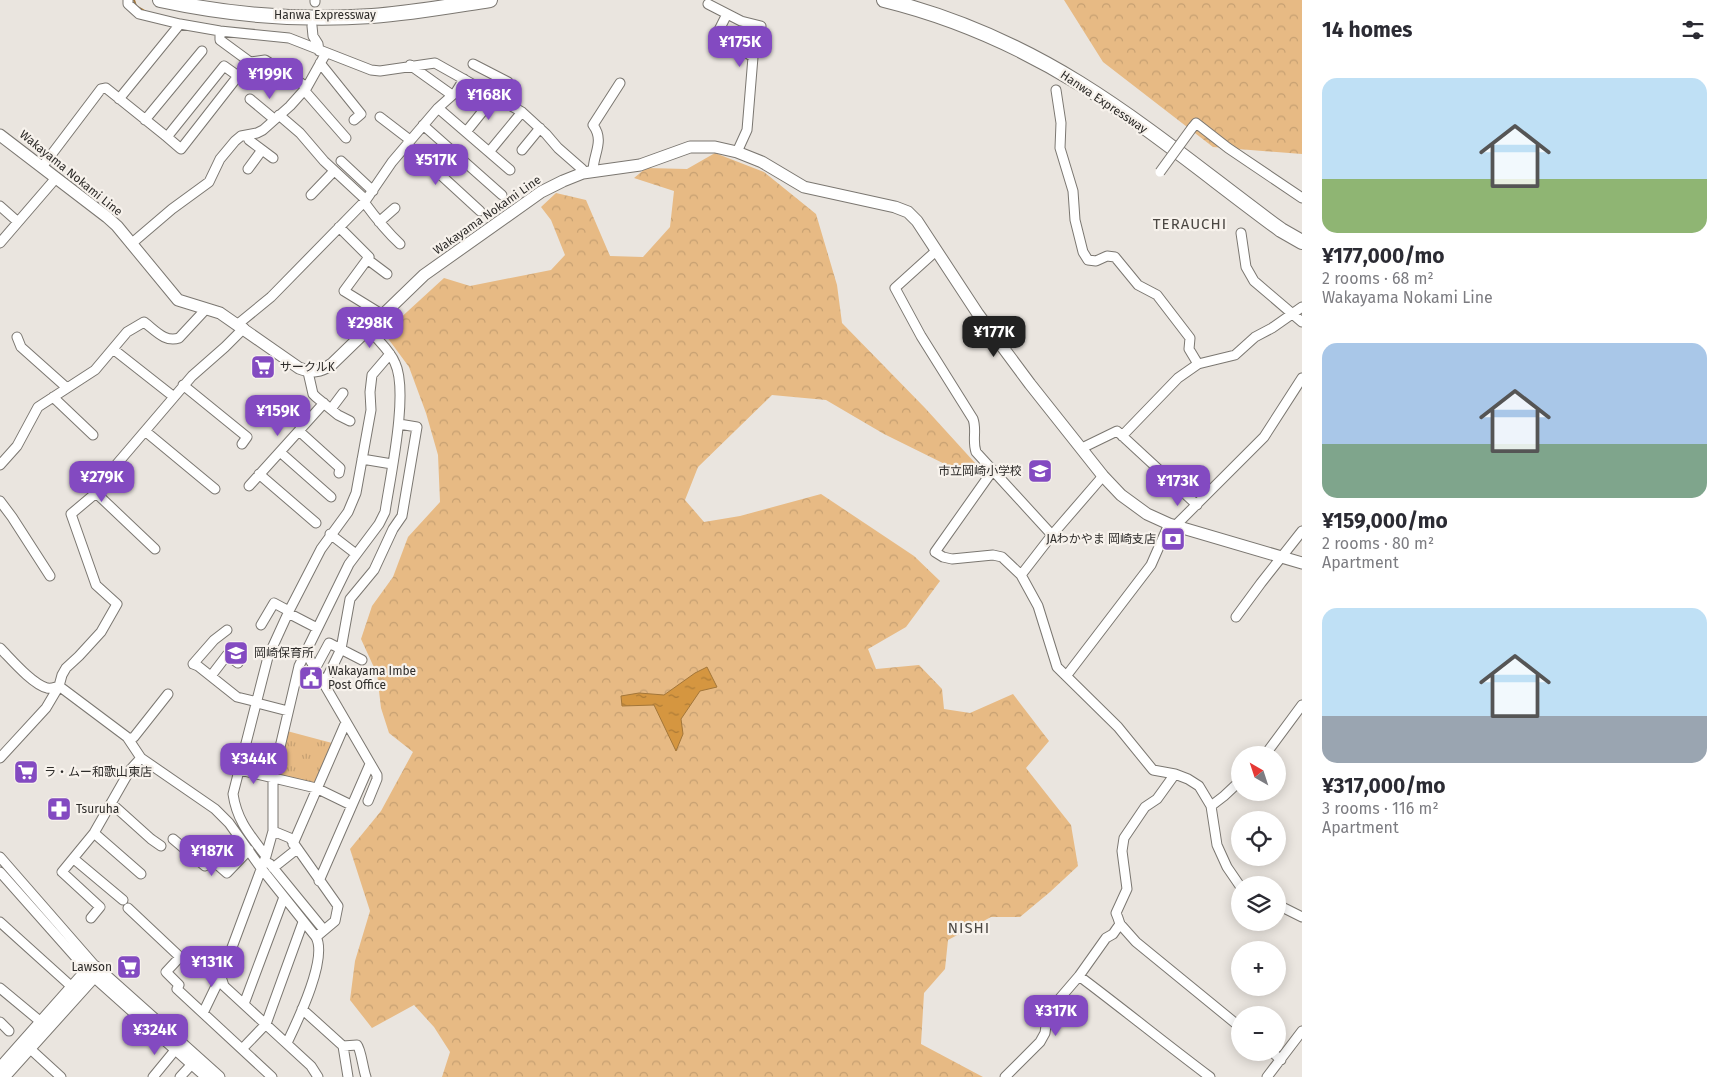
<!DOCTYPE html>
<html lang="en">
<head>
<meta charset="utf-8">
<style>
	:root { --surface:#fff; --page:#f7f7f7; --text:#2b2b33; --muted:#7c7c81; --accent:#834ac1 }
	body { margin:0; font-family:"Fira Sans","Noto Sans JP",sans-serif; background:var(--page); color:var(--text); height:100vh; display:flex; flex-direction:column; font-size:19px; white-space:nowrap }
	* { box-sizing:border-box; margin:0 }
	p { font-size:16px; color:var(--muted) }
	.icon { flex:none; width:28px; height:28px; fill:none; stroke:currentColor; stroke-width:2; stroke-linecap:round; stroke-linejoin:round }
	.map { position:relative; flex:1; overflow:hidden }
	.panel { display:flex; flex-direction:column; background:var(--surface); width:425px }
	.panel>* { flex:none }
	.needle { width:32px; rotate:321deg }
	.buttons { position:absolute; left:1231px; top:746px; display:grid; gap:10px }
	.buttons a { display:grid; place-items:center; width:55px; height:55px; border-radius:50%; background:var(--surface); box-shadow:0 2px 12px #0003; font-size:25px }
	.price { position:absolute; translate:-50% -42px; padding:0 11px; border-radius:10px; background:var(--accent); color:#fff; font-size:16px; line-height:32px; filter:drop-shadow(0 1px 2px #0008) }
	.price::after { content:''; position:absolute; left:50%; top:30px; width:15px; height:11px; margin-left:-8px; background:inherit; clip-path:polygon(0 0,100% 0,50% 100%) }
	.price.on { background:#222; color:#fff }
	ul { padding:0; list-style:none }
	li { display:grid; align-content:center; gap:10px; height:265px; padding:0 20px }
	li span { display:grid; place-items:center; height:155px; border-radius:15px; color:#555 }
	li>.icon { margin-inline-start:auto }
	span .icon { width:90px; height:90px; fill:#fffc; stroke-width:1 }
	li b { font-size:21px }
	h2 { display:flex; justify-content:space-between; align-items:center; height:60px; padding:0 20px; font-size:21px }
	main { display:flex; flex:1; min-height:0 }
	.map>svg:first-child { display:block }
</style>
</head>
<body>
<main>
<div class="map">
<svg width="1302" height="1077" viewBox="0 0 1302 1077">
	<defs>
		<pattern id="forest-crowns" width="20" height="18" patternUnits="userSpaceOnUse" patternTransform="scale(1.25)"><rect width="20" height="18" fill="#e7ba84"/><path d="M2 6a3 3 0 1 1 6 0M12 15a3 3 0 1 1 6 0" fill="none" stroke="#c6a072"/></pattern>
		<pattern id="park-tufts" width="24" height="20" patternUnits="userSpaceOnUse" patternTransform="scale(1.25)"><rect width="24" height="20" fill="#e7ba84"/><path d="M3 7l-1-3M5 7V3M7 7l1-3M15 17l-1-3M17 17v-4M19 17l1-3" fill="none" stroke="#c6a072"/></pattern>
		<pattern id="water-ripples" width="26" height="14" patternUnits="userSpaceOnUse" patternTransform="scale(1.25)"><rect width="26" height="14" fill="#d59640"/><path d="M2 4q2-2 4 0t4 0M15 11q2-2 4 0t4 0" fill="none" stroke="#ad7b36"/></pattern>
	</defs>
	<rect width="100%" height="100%" fill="#eae5df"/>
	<path fill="url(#forest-crowns)" d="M1064 0H1302V154L1213 147 1103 62Z
		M715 153 764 172 816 214 837 285 842 323 925 408 976 464 967 475 884 434 826 400 772 395 698 467 685 500 704 522 740 516 821 494 914 556 940 581 906 627 868 649 876 669 919 665 942 689 944 709 970 713 1013 694 1049 741 1026 768 1071 825 1078 866 1050 892 1020 917H991L948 940 945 969 924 993 921 1044 983 1077H442L450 1052 434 1027 414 1005 372 1028 350 1000 355 961 370 911 350 849 381 811 413 752 389 733 381 708 377 674 361 639 372 606 393 577 408 537 440 502 438 455 426 413 409 367 384 333 444 278 470 286 551 270 565 255 551 220 541 207 556 193 586 200 610 256 643 257 670 227 674 191 634 178 646 168 687 169Z"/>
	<path fill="url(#park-tufts)" d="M287 731 332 743 315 784 278 777Z"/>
	<path fill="url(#water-ripples)" stroke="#a37639" d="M707 667 717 687 700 691 681 719 683 734 676 751 654 705 622 706 621 696 639 693 664 695 695 673Z"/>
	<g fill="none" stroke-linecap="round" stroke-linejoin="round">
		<path stroke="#a37639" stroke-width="2" d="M134 0 136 6 145 11"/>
		<defs>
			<path id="minor" d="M128 0V4L139 14 180 24 220 31 289 38 371 70 380 71 435 63 522 112 546 134 558 148 582 169 583 173
				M315 2V0
				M708 4 741 21 761 26
				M727 14 717 34 753 57 747 130 737 152
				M312 26 313 36 318 44 319 51
				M220 31V40L250 62 265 60 307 87
				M320 63 361 114 354 120
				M473 64 508 82 499 98
				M410 65 452 95
				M304 90 346 138
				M1056 90 1061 123 1060 148 1073 191 1075 220 1083 252 1088 260 1096 261 1107 256 1115 257 1138 285 1157 295 1190 338 1189 349 1198 364
				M119 99 180 24
				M250 99 274 119
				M438 108 510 170
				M279 115 300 133 324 161 366 200
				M380 117 410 140
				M145 120 202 51
				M423 125 502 195
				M1192 128 1196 123 1228 148 1302 198
				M466 132 495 96
				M247 135 249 140 273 158
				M407 144 480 211
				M522 150 540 128
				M489 152 522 112
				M341 161 373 191
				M42 167 101 89 106 88 167 137 224 66 238 76 181 149 167 137
				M248 169 262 150
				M593 171C593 154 605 141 593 125L620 83
				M311 195 334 171
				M364 202C375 217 387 232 400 244
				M0 206 18 222
				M379 222 395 208
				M339 227 369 257 344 291 383 315
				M1241 233 1246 267 1254 281 1302 322
				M0 243 56 178
				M131 244 172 209 209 182 220 159 235 141 241 136 257 133 263 130 290 106 307 87 326 53
				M936 251 895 288 921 336 973 419C977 430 972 440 976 452L1052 535
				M367 259 387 274
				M238 324 271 297 366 200 392 162 438 108 456 92 464 79
				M17 337 21 347 67 388
				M113 349 174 397
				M308 372 313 394 316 397 338 415 350 421
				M183 385 247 437 242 444
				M53 397 93 435
				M331 409 343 393
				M145 431 215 489
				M299 431 340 468 339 473
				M1122 436 1178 378 1198 364 1235 355 1255 337 1272 328 1302 307
				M1082 448 1117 431 1197 505
				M280 452 331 497
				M362 459 392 464
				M0 465 17 446 38 407 95 370 127 332 144 322C155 330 165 343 179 338L206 309
				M993 470 935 552 943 557 952 559 993 555 1002 557 1021 575 1038 606 1057 667 1118 727 1153 770 1175 774 1188 779 1199 786 1211 806 1217 845 1227 867 1240 886
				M259 474 316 523
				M249 486 324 403
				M96 493 155 549
				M0 501 12 517 50 576
				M1175 526 1264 437 1302 378
				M330 534 356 554
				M1021 575 1052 535 1103 476
				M288 613 317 628
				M1236 617 1261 583 1302 531
				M261 625 274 603 289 611
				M227 630 214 640 193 664 198 666 237 697 257 702
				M0 648C11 659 32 684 47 688 52 689 55 687 59 686
				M306 653 377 775V779L368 801
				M315 669 329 643 362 660
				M1067 675 1151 565 1169 524
				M211 676 227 655 238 663
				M324 684 341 649 350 599 374 570 393 529 402 516 417 427 399 424
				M59 686 127 737 141 758 215 809 229 823 261 868 316 937C328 959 297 1022 287 1043
				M257 703 288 711
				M129 739 134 737 168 694
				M1265 755 1302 705
				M0 758 46 708 59 686 62 675 66 668 79 656 101 632 117 604 96 585 71 514 96 493 110 472 192 376 225 347 244 328
				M240 770 316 788 351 805
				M1175 774 1157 799 1145 807 1124 838 1122 851 1127 889 1116 913 1118 918 1120 924 1136 942 1240 1027
				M111 803 151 839 161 846
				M1211 806 1224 796 1240 781
				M273 831 290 838 338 906 335 921 316 937
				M94 833 141 874
				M173 839 205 866 211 859 227 873 249 850
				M293 844 346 722
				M266 856C250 835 237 821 233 794L268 657 289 611 321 549 348 512 356 493 371 410 370 392 372 375 390 354
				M0 857 96 967
				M74 859 123 900
				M264 861 270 864 324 930
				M273 868 297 849
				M0 872 87 970
				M319 881 370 764
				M1278 905 1302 917
				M128 908 180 957 166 972 179 985 177 989 272 1077
				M91 918 100 907 62 872 94 833 130 770 141 758
				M0 922 72 987
				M1079 976C1123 1009 1166 1044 1210 1077
				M0 988 41 1022
				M244 1004 284 897
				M302 1009 343 1046 357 1045C361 1049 363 1069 366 1077
				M203 1013 218 982 221 980
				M0 1022 9 1031
				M26 1045 61 1077
				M343 1046 348 1077
				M242 1049 266 1024 303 922
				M1272 1052 1281 1060
				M153 1077 176 1049
				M180 1077 192 1064
				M318 1077 311 1066 224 986 221 977 266 856 273 831V777L299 666 349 564 379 524 385 512C390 478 409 392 395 363 390 350 377 340 369 329
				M1005 1077 1040 1042 1045 1033 1047 1018 1055 1004 1079 976 1106 938 1113 934 1120 924
				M1267 1077 1302 1031"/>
			<path id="major" d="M0 135 107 217 117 226 178 300 220 313 299 368C312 373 320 372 332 364L424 275 541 192 563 181 583 173 640 165 690 147H715L737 152 762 162 804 187 895 207 908 212 917 221 978 314 1030 384 1103 476 1121 495 1147 514 1169 524 1302 563
				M96 967 219 1077
				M87 970 207 1077
				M0 1068 87 970 94 968
				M4 1077 94 977 95 971"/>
			<path id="highway" d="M160 0C229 15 301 21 372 16 412 13 451 6 490 0
				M884 0C953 17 1019 46 1079 83 1150 127 1214 181 1281 230L1302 242"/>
		</defs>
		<use href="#minor" stroke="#7b7771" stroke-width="11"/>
		<use href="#major" stroke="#7b7771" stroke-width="13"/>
		<use href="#highway" stroke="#7b7771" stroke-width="16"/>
		<use href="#minor" stroke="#fff" stroke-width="9"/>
		<use href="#major" stroke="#fff" stroke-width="11"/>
		<use href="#highway" stroke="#fff" stroke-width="14"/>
		<defs>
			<path id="minor-bridge" d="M1160 172 1192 128"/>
		</defs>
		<use href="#minor-bridge" stroke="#7b7771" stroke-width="11" stroke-linecap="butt"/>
		<use href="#minor-bridge" stroke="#fff" stroke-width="9"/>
	</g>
	<defs>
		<symbol id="supermarket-square" viewBox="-11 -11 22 22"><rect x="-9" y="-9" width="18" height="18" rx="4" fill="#834ac1" stroke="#f7f2ec"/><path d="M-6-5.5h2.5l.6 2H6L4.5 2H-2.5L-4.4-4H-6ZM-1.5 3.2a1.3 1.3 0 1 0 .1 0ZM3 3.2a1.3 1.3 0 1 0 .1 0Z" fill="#fff"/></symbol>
		<symbol id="school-square" viewBox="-11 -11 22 22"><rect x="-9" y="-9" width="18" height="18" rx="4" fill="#834ac1" stroke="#f7f2ec"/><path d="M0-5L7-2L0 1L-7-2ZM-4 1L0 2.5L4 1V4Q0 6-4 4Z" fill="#fff"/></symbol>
		<symbol id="bank-square" viewBox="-11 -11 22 22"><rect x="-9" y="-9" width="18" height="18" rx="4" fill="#834ac1" stroke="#f7f2ec"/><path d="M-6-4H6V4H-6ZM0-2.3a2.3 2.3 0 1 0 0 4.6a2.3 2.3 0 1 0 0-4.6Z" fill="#fff"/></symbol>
		<symbol id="civic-square" viewBox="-11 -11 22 22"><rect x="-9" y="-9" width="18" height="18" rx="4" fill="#834ac1" stroke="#f7f2ec"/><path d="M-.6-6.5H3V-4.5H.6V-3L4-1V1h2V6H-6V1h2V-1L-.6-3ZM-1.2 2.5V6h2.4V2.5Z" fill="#fff"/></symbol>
		<symbol id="pharmacy-square" viewBox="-11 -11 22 22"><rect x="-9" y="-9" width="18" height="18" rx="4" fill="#834ac1" stroke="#f7f2ec"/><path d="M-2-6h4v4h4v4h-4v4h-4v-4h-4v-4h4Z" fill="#fff"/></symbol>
	</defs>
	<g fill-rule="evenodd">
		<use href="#supermarket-square" x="249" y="353" width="28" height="28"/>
		<use href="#school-square" x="1026" y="457" width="28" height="28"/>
		<use href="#bank-square" x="1159" y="525" width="28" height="28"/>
		<use href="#school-square" x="222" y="639" width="28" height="28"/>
		<use href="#civic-square" x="297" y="664" width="28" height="28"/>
		<use href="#supermarket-square" x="12" y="758" width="28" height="28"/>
		<use href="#pharmacy-square" x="45" y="795" width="28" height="28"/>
		<use href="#supermarket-square" x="115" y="953" width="28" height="28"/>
	</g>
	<g text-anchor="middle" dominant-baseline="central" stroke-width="4.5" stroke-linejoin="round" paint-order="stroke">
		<g font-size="12" fill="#2d2b29" stroke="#f7f2ec">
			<text x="325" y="15">Hanwa Expressway</text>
			<text transform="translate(1104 102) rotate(34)">Hanwa Expressway</text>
			<text transform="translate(71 173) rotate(39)">Wakayama Nokami Line</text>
			<text transform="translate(487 215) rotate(-35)">Wakayama Nokami Line</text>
		</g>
		<g font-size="12" fill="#2d2b29" stroke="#f7f2ec" text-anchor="start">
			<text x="280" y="367">サークルK</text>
			<text x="1022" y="471" text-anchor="end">市立岡崎小学校</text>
			<text x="1156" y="539" text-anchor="end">JAわかやま 岡崎支店</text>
			<text x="254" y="653">岡崎保育所</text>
			<text x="328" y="671">Wakayama Imbe<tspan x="328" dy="14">Post Office</tspan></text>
			<text x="44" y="772">ラ・ムー和歌山東店</text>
			<text x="76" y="809">Tsuruha</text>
			<text x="112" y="967" text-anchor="end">Lawson</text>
		</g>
		<g font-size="15" letter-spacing="1" fill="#4b4742" stroke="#f7f2ec">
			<text x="1190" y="224">TERAUCHI</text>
			<text x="969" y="928">NISHI</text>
		</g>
	</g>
</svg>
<div class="buttons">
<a><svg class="needle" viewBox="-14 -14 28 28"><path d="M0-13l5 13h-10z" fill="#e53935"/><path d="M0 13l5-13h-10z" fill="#7c7c81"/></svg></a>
<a><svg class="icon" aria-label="locate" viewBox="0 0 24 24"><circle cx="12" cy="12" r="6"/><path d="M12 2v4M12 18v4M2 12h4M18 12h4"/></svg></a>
<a><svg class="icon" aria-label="layers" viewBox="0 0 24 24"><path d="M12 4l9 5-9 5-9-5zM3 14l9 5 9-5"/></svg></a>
<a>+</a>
<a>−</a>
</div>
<b class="price" style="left:740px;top:68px">¥175K</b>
<b class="price" style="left:270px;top:100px">¥199K</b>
<b class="price" style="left:489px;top:121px">¥168K</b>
<b class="price" style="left:436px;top:186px">¥517K</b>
<b class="price" style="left:370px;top:349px">¥298K</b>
<b class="price on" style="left:994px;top:358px">¥177K</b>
<b class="price" style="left:278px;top:437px">¥159K</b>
<b class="price" style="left:102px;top:503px">¥279K</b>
<b class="price" style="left:1178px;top:507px">¥173K</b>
<b class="price" style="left:254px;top:785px">¥344K</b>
<b class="price" style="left:212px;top:877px">¥187K</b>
<b class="price" style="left:212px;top:988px">¥131K</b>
<b class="price" style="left:1056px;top:1037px">¥317K</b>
<b class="price" style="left:155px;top:1056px">¥324K</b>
</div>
<section class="panel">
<h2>14 homes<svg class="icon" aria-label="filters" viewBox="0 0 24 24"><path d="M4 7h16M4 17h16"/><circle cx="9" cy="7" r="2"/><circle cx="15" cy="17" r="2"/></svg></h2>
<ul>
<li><span style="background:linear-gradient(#bfe0f5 65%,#8fb573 0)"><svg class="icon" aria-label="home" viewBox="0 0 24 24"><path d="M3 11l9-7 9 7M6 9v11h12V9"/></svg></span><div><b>¥177,000/mo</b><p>2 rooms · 68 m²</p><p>Wakayama Nokami Line</p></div></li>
<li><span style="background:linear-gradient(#a9c7e8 65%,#7fa58c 0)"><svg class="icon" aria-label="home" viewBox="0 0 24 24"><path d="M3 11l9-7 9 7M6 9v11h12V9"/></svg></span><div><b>¥159,000/mo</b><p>2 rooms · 80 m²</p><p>Apartment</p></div></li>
<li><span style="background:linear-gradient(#bfe0f5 70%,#9aa5b1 0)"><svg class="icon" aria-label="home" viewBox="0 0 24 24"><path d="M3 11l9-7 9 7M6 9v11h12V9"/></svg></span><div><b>¥317,000/mo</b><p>3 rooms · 116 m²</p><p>Apartment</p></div></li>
</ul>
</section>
</main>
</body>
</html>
